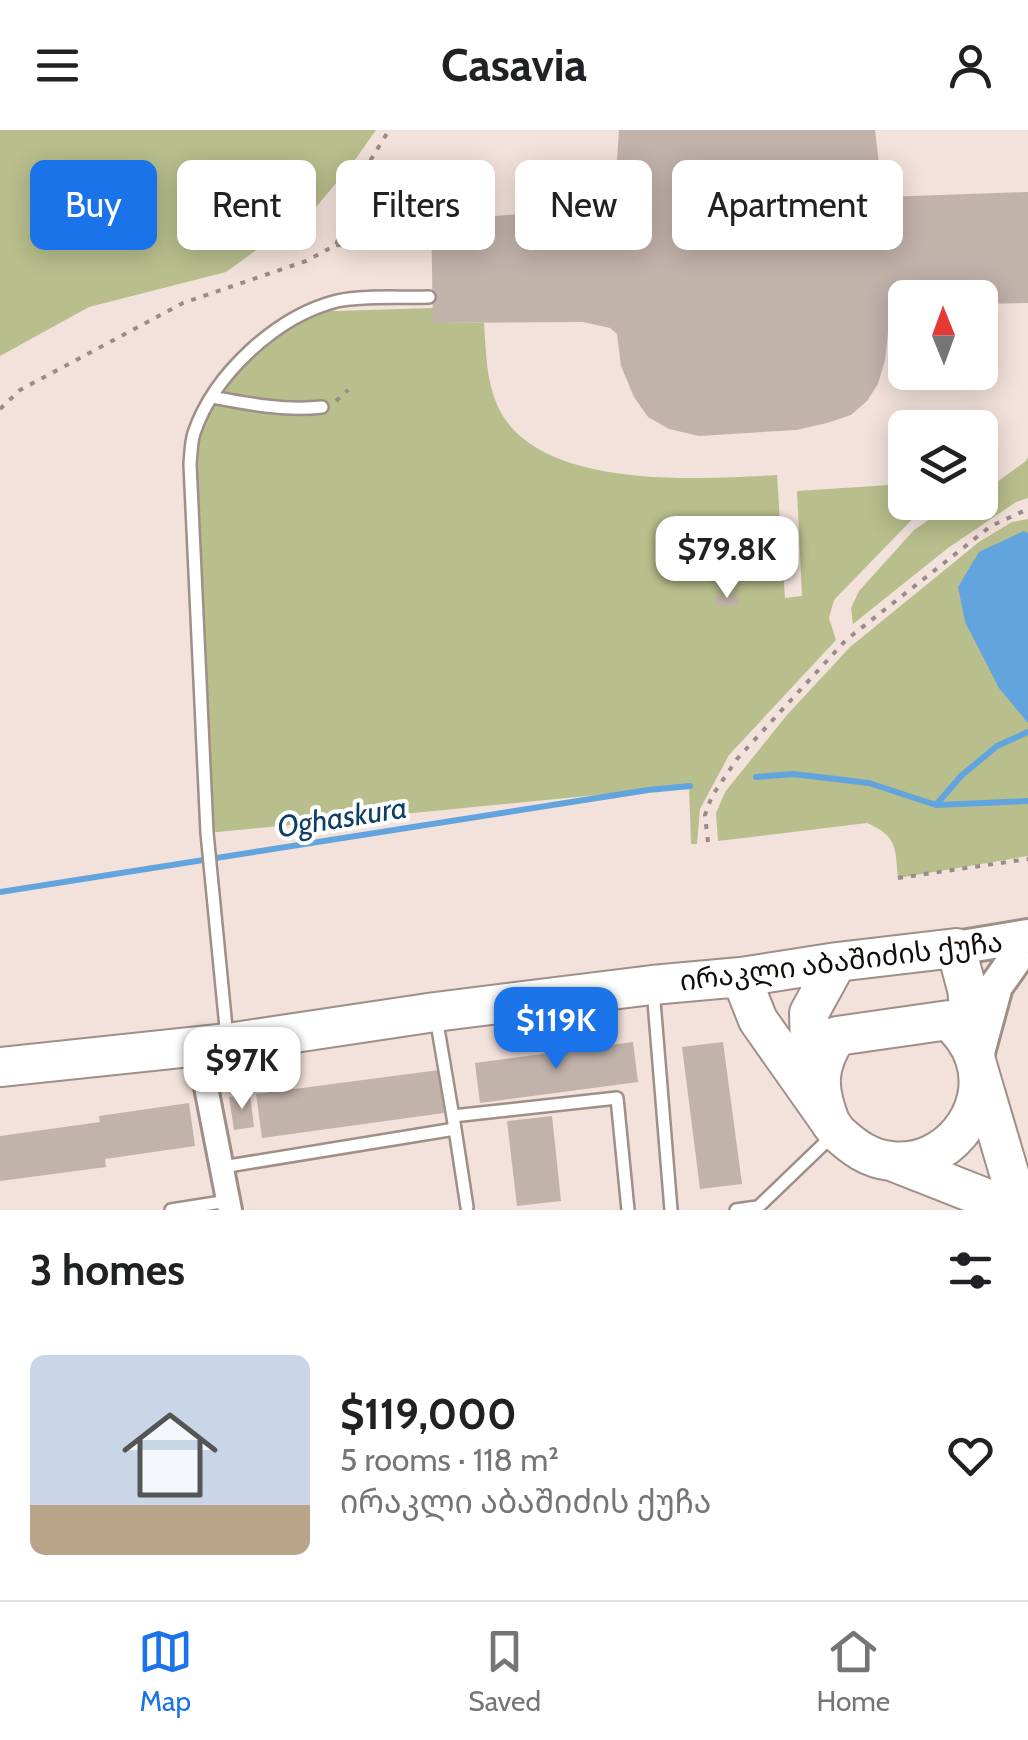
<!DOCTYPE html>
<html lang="en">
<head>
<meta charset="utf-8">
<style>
	:root { --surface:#fff; --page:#f6f6f6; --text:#202124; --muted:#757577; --line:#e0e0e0; --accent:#1a73e8 }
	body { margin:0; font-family:Cabin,"Noto Sans Georgian",sans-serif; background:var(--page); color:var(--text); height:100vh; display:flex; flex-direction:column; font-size:38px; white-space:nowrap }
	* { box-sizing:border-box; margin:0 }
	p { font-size:32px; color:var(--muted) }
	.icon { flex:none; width:55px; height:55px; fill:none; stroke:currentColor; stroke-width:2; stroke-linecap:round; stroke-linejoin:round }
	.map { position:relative; height:1080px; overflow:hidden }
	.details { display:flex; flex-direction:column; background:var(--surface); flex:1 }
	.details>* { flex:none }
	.top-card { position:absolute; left:30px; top:30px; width:970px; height:90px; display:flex; gap:20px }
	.needle { width:65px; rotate:359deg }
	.buttons { position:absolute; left:888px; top:150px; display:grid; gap:20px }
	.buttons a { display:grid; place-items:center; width:110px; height:110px; border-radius:15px; background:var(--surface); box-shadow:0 5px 25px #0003; font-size:50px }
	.price { position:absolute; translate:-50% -85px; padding:0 22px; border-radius:20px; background:#fff; color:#222; font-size:32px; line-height:65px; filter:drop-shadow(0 2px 5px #0008) }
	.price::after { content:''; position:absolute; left:50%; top:60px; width:30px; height:22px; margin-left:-15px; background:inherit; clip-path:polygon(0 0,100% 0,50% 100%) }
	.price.active { background:var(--accent); color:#fff }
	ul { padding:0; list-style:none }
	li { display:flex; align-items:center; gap:30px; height:250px; padding:0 30px }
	li span { display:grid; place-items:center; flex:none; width:280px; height:200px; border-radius:15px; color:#555 }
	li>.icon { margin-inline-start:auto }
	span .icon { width:120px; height:120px; fill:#fffc; stroke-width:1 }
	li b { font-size:42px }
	h2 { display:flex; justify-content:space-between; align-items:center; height:120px; padding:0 30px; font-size:42px }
	.tag { padding:0 35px; border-radius:15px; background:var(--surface); box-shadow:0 5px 25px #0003; font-size:35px; line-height:90px }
	.tag.active { background:var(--accent); color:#fff }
	header { display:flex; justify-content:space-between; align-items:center; height:130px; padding:0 30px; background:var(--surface); font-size:45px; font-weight:700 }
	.dock { display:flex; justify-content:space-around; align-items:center; height:140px; border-top:2px solid var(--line); background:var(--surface); font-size:28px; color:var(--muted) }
	.dock a { display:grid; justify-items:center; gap:5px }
	.dock .active { color:var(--accent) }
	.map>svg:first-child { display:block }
</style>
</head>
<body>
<header><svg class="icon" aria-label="menu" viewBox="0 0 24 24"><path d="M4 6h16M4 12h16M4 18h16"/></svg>Casavia<svg class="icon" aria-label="person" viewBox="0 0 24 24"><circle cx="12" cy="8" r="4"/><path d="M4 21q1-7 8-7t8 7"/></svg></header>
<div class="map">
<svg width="1028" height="1080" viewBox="0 0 1028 1080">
	<rect width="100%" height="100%" fill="#f3e2db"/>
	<path fill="#b8be8c" d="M0 0H376L352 34 317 76 226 142 89 177 0 226Z
		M433 178V193H484C486 222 486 250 498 277 538 361 699 349 777 345L785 468 802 466 797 361 905 354V372L928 373 834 470 829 488 836 510 729 625 700 679 697 714H691L689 656 207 703 194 304 235 237 312 179 336 181Z
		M1028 327V368L1016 372 948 418 853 494 851 478 859 461 914 400 953 373 980 372V361L990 357 1026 331Z
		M1028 389V726L898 748C895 717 898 707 867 693L718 711 716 683 725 662 787 585 850 517 979 412 1012 392Z"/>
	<path fill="#62a4dd" d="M1024 401 1028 403V593L999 558 965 492 958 457 979 422Z"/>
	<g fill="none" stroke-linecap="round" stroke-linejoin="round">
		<path stroke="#62a4dd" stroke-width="6" d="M756 647 793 644 869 653 936 675 1028 671
			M936 675 961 646 997 616 1028 602
			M0 762 648 660 690 656"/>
	</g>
	<path fill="#c1b2aa" d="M619 0H875L883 67 1028 62V173L980 174V168H905V182L890 185 885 230 878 254 867 271 851 285 827 293 796 300 699 306 669 299 648 287 634 267 621 236 617 204 610 198 583 192 433 193 431 86 483 87 614 76Z
		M716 466H738V476H716Z
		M633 912 638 952 480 973 475 933Z
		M723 912 742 1054 700 1059 682 917Z
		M439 940 444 983 262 1008 256 964Z
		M250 964 254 997 234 1000 229 967Z
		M189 973 195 1016 105 1029 106 1037 0 1051V1006L100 992 99 986Z
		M552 986 561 1071 517 1076 507 991Z"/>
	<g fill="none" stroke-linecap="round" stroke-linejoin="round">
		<defs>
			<path id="service" d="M212 267C249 274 285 281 322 277
				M653 859 671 1080
				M227 908 207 703 190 334C191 324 191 312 194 303 214 244 277 186 337 171 364 165 401 168 429 167
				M453 986 617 968 628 1080
				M455 999 467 1077
				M222 1037 455 999 436 887
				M171 1080 228 1071
				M736 1080 757 1077
				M755 1080 831 1007"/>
			<path id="minor" d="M198 916 230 1080"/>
			<path id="secondary" d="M956 818 1028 806
				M977 926 996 856 1028 811"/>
			<path id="primary" d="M741 847 758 890 837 1002C853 1017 869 1029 891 1031 946 1038 992 981 975 929 970 913 960 902 949 890L837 906C816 937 817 959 831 994
				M0 937 228 913 435 882 652 855 741 847 837 832 956 818 967 859 976 931 1020 1080
				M811 950 809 883 837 832
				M894 1032 1016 1080"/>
		</defs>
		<use href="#service" stroke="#9e8f88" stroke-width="16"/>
		<use href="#minor" stroke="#9e8f88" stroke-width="28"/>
		<use href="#secondary" stroke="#9e8f88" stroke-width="38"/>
		<use href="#primary" stroke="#9e8f88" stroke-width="42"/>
		<path stroke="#998c87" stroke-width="4" stroke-dasharray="5 8" stroke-linecap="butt" d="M336 115 403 117
			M336 271 348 260
			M0 279 20 260 183 173 306 131 336 115 359 49 389 0
			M708 712 705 685 712 666 737 629 846 510 991 396 1028 379
			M898 748 1028 729"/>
		<use href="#service" stroke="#fff" stroke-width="11"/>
		<use href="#minor" stroke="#fff" stroke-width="22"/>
		<use href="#secondary" stroke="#fff" stroke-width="32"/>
		<use href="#primary" stroke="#fff" stroke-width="38"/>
	</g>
	<g text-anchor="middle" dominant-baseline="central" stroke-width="8" stroke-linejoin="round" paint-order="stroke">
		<g font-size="28" fill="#120c0a" stroke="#fff">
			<text transform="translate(841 831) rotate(-7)">ირაკლი აბაშიძის ქუჩა</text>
		</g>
		<g font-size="30" font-style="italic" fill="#0d3f65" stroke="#fff">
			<text transform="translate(342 687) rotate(-9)">Oghaskura</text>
		</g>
	</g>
</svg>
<div class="buttons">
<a><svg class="needle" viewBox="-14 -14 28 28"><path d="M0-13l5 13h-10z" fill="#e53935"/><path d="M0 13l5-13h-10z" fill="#757577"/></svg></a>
<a><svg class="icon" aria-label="layers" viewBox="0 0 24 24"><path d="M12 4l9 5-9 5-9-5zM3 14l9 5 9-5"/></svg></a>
</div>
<b class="price" style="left:727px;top:471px">$79.8K</b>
<b class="price active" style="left:556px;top:942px">$119K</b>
<b class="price" style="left:242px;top:982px">$97K</b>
<div class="top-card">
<a class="tag active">Buy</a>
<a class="tag">Rent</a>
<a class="tag">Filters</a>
<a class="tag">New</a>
<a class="tag">Apartment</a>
</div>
</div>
<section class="details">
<h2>3 homes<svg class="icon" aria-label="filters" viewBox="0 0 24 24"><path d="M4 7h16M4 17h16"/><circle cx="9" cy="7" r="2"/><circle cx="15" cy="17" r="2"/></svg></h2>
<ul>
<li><span style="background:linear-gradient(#c9d6e8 75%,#b9a48a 0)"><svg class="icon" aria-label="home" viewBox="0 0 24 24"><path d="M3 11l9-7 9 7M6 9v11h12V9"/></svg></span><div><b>$119,000</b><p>5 rooms · 118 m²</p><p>ირაკლი აბაშიძის ქუჩა</p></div><svg class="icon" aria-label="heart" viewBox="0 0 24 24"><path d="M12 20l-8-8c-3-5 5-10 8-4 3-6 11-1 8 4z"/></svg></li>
</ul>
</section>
<nav class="dock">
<a class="active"><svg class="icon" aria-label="map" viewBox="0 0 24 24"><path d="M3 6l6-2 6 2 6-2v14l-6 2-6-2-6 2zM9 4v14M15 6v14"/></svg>Map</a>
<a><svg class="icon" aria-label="saved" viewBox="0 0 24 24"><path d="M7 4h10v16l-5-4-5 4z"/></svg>Saved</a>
<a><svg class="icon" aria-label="home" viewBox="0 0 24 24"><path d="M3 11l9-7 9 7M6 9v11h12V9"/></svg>Home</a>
</nav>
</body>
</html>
